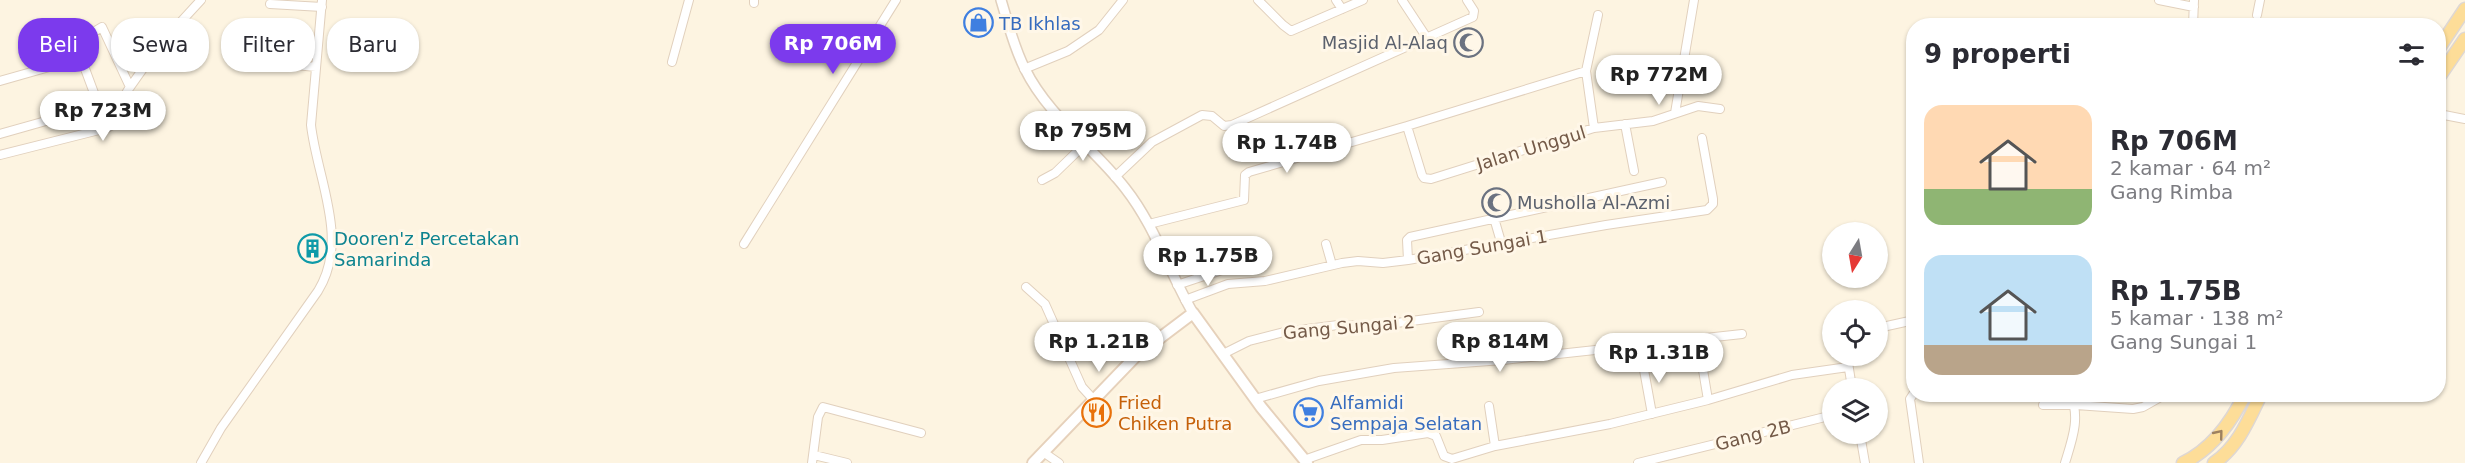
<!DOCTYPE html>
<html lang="id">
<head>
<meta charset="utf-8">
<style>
	:root { --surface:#fff; --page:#f2f2f3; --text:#2b2b33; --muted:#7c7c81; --accent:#7c3aed }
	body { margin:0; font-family:"DejaVu Sans",sans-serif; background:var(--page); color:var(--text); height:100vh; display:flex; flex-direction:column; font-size:22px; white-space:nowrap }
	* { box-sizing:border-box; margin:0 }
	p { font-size:20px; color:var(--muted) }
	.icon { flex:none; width:33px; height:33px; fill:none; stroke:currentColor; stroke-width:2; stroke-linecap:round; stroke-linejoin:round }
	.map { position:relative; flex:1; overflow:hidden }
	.drawer { position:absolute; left:1906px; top:18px; width:540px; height:384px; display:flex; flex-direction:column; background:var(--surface); border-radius:24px; box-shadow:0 2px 4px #0004 }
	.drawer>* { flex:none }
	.guide { position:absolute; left:18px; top:18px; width:570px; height:54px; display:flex; gap:12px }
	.needle { width:39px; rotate:191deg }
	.controls { position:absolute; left:1822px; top:222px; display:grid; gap:12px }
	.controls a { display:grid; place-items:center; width:66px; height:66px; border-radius:50%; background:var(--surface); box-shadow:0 2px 4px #0004; font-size:30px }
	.price { position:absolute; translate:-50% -51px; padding:0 14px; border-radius:21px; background:#fff; color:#222; font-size:20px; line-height:39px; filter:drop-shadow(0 2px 3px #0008) }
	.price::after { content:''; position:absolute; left:50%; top:36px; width:18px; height:14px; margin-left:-9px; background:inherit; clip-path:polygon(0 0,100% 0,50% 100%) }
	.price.active { background:var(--accent); color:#fff }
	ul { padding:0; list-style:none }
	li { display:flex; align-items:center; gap:18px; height:150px; padding:0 18px }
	li span { display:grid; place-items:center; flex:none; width:168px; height:120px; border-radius:18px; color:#555 }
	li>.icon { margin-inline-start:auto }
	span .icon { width:72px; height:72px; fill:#fffc; stroke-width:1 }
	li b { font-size:26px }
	h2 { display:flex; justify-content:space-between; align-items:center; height:72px; padding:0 18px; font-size:26px }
	.pill { padding:0 21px; border-radius:24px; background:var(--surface); box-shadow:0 2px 4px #0004; font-size:21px; line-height:54px }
	.pill.active { background:var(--accent); color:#fff }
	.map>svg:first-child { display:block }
</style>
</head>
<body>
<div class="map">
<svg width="2465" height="463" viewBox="0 0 2465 463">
	<rect width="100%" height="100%" fill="#fdf4e1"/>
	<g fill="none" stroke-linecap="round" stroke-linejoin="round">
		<defs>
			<path id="minor" d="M754 0V3
				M1258 0 1283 25 1291 31 1363 0
				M1336 0 1342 9
				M1402 0 1427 38
				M2159 0 2194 7
				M270 4 322 7
				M2257 15 2260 0
				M2193 26 2194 0
				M264 62 316 67
				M672 62 689 0
				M1024 69 1068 51 1099 30 1123 0
				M1586 71 1598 15
				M0 81 81 58 92 33 102 27 130 87
				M1675 113 1694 0
				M2439 114 2465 119
				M1625 124 1634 171
				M107 128C123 120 119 103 128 90 150 57 174 28 201 0
				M1594 128 1653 121 1698 106 1720 109
				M0 134 99 106
				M0 155 107 128 81 58
				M1115 177 1152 142 1202 115 1212 116 1224 126 1232 125 1473 17 1474 11 1467 0
				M1042 180 1055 173 1085 144
				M1494 218 1501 242
				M1149 224 1244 200 1245 175 1249 172 1407 126 1422 175 1424 178 1431 179 1594 128 1586 71 1407 126
				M744 244 896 0
				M1326 244 1332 265
				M1408 260 1407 240 1410 237 1662 182
				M1177 285 1231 267
				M1026 287 1045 304 1082 387 1093 399
				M1185 300 1228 284 1265 281 1342 263 1358 261 1383 263 1408 260 1606 225 1707 210 1713 204V199L1702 138
				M1878 328 1914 320
				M1223 354 1249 341 1284 332 1338 325 1374 326 1479 312
				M1847 356 1852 388
				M1642 359 1652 414
				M1914 393 1910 399 1919 463
				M1255 399 1319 381 1394 368 1503 360 1742 334
				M1708 400 1792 375 1848 367
				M2043 405H2076L2133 409 2143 407 2166 394
				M1489 406 1495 446
				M1860 434 1865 463
				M1043 452 1059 463
				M814 455 847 463
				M1304 460 1361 440H1382L1428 433 1436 436 1444 456 1452 459 1495 446 1610 424 1708 400 1698 340
				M201 463 221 428 318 291C350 239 317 179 311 125L322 0
				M812 463 818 417 823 407 921 433
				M1638 463 1833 415
				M2065 463C2072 440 2081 417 2070 394"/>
			<path id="tertiary" d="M1001 0C1008 23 1014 48 1025 69 1048 116 1094 148 1125 188 1155 226 1169 272 1193 313"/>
			<path id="secondary" d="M1033 463 1136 356 1193 313 1261 407 1307 463"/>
			<path id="primary" d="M2439 48 2465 9
				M2439 77 2465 39
				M2183 463C2212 449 2231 423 2245 394
				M2214 463C2238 447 2249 419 2261 394"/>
		</defs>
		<use href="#minor" stroke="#e1d0bd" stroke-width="10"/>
		<use href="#tertiary" stroke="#e1d0bd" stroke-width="12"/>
		<use href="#secondary" stroke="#e6d1bb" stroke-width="14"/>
		<use href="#primary" stroke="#ded7d3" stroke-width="15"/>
		<use href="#minor" stroke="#fff" stroke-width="8"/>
		<use href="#tertiary" stroke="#fff" stroke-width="9"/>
		<use href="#secondary" stroke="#fff" stroke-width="10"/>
		<use href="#primary" stroke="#fddd98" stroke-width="12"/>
	</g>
	<defs><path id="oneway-chevron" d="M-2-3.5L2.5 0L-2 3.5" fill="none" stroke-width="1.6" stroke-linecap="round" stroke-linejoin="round" transform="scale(1.5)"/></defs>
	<use stroke="#9d8160" href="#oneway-chevron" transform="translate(2219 434) rotate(-51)"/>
	<defs>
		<symbol id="shop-ring" viewBox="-11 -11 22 22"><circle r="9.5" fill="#fff7e8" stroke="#3f7fe0" stroke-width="1.5"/><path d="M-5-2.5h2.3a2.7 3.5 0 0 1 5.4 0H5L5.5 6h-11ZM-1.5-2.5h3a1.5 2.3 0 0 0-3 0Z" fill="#3f7fe0"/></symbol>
		<symbol id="mosque-ring" viewBox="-11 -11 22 22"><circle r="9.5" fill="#fff7e8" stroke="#6b7280" stroke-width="1.5"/><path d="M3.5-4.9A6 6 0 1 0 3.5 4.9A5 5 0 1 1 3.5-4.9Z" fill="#6b7280"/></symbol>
		<symbol id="building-ring" viewBox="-11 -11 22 22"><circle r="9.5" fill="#fff7e8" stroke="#0f9aa8" stroke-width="1.5"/><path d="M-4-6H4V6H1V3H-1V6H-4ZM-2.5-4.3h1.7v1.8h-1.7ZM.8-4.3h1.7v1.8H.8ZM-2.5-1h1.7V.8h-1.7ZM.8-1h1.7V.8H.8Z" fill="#0f9aa8"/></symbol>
		<symbol id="restaurant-ring" viewBox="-11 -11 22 22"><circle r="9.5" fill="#fff7e8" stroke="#e8710a" stroke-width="1.5"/><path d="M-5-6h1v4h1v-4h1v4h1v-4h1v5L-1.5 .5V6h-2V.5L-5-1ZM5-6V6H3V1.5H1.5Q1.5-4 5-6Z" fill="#e8710a"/></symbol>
		<symbol id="supermarket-ring" viewBox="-11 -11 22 22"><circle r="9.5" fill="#fff7e8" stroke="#3f7fe0" stroke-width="1.5"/><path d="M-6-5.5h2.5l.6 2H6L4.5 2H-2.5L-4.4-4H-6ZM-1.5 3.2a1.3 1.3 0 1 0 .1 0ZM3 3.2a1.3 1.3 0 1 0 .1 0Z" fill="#3f7fe0"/></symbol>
	</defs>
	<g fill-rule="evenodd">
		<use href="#shop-ring" x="962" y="6" width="33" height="33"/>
		<use href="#mosque-ring" x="1452" y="26" width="33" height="33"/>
		<use href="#mosque-ring" x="1480" y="186" width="33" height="33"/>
		<use href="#building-ring" x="296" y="232" width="33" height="33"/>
		<use href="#restaurant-ring" x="1080" y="396" width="33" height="33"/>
		<use href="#supermarket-ring" x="1292" y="396" width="33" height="33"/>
	</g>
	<g text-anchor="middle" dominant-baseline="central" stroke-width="6" stroke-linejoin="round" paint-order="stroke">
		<g font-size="18" fill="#366cbe" stroke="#fff7e8" text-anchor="start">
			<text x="999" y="23">TB Ikhlas</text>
			<text x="1330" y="402">Alfamidi<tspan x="1330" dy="21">Sempaja Selatan</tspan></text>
		</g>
		<g font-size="18" fill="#5b616d" stroke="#fff7e8" text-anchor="end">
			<text x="1448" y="42">Masjid Al-Alaq</text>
			<text x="1517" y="202" text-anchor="start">Musholla Al-Azmi</text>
		</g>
		<g font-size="18" fill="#745a48" stroke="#fff7e8">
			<text transform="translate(1531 148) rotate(-17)">Jalan Unggul</text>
			<text transform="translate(1482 247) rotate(-10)">Gang Sungai 1</text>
			<text transform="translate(1349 327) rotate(-5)">Gang Sungai 2</text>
			<text transform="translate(1753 435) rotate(-14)">Gang 2B</text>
		</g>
		<g font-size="18" fill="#0d838f" stroke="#fff7e8" text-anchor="start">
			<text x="334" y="238">Dooren'z Percetakan<tspan x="334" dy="21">Samarinda</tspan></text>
		</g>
		<g font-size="18" fill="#c56008" stroke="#fff7e8" text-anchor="start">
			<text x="1118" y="402">Fried<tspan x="1118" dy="21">Chiken Putra</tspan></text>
		</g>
	</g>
</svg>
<div class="controls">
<a><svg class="needle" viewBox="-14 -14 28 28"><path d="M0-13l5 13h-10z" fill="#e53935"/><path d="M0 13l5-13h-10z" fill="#7c7c81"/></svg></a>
<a><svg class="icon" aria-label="locate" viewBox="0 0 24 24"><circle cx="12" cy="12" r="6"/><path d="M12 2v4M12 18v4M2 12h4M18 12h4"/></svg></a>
<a><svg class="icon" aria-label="layers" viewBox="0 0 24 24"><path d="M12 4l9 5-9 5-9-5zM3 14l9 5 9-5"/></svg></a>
</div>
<b class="price active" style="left:833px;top:75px">Rp 706M</b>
<b class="price" style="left:1659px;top:106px">Rp 772M</b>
<b class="price" style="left:103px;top:142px">Rp 723M</b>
<b class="price" style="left:1083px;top:162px">Rp 795M</b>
<b class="price" style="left:1287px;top:174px">Rp 1.74B</b>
<b class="price" style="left:1208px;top:287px">Rp 1.75B</b>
<b class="price" style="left:1099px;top:373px">Rp 1.21B</b>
<b class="price" style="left:1500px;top:373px">Rp 814M</b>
<b class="price" style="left:1659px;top:384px">Rp 1.31B</b>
<div class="guide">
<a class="pill active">Beli</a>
<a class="pill">Sewa</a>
<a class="pill">Filter</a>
<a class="pill">Baru</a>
</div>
<section class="drawer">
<h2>9 properti<svg class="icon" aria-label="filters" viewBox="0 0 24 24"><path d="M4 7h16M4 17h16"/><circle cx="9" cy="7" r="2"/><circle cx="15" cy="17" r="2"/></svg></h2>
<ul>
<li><span style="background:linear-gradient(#ffd9b3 70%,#8fb573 0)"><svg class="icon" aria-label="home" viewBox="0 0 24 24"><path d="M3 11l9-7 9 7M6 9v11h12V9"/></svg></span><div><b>Rp 706M</b><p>2 kamar · 64 m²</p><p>Gang Rimba</p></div></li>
<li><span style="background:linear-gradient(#bfe0f5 75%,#b9a48a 0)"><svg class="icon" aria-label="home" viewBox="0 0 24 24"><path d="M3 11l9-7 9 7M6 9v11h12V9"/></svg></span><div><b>Rp 1.75B</b><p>5 kamar · 138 m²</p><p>Gang Sungai 1</p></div></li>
</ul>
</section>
</div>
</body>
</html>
